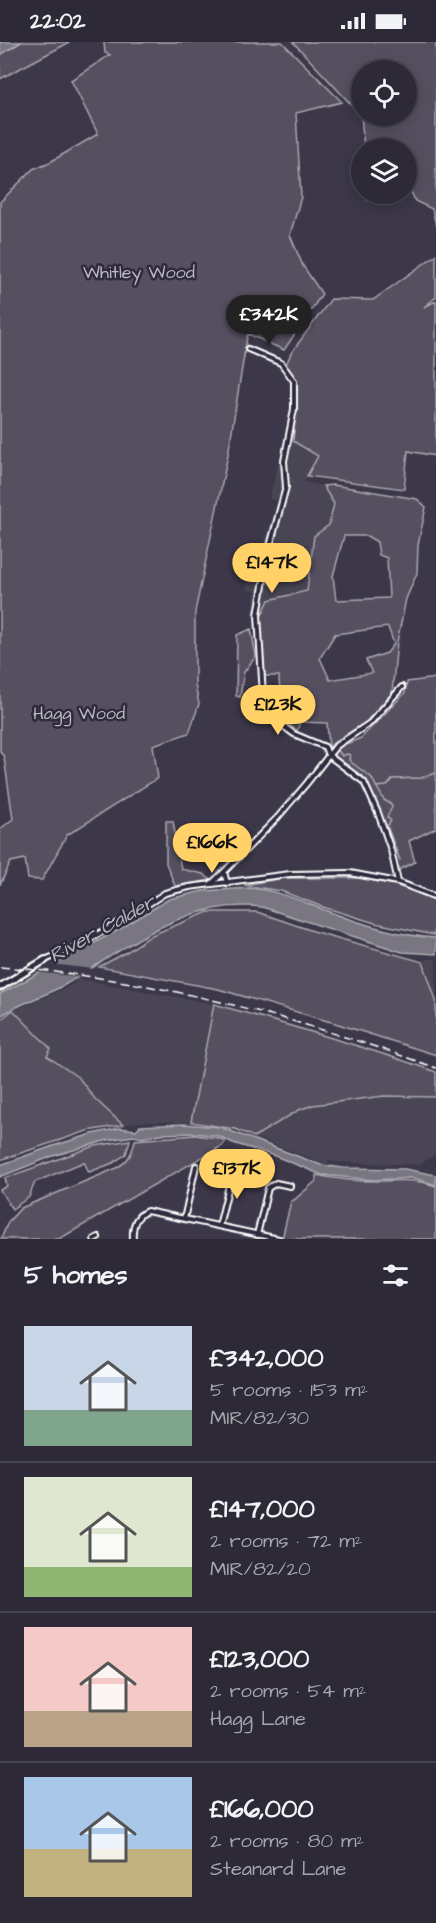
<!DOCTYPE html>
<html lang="en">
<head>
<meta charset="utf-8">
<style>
	:root { --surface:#2d2937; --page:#35313f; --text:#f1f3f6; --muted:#a7a6ad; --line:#484552; --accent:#ffd166 }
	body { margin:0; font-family:"Architects Daughter",sans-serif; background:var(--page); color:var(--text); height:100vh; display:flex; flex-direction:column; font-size:22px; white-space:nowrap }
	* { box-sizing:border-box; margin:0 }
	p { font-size:20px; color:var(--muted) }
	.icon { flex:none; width:33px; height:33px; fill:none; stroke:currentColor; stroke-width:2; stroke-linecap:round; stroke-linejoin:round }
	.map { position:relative; height:1197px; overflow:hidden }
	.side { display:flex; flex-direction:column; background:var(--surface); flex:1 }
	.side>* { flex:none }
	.fabs { position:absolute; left:351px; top:18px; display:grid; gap:12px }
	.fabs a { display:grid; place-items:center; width:66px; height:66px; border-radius:50%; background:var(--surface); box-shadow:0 3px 15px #0003,0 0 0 2px var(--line); font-size:30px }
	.price { position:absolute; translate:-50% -51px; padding:0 14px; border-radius:21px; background:var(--accent); color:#111; font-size:20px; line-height:39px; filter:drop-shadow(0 2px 3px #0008) }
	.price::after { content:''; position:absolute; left:50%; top:36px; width:18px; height:14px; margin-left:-9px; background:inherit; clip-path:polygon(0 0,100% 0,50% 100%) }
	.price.on { background:#222; color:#fff }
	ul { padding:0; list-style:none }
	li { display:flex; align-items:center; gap:18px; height:150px; padding:0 24px }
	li+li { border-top:2px solid var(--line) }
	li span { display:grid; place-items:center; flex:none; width:168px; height:120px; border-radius:0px; color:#555 }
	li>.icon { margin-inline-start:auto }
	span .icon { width:72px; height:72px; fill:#fffc; stroke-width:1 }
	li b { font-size:26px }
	h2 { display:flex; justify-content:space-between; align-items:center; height:72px; padding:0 24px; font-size:26px }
	.status { display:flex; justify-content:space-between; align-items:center; height:42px; padding:0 30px; background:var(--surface); direction:ltr }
	.status svg { height:16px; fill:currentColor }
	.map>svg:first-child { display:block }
</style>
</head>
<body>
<div class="status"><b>22:02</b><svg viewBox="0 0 49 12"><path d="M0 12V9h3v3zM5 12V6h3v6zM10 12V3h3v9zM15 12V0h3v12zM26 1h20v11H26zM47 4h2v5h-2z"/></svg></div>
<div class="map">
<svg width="436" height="1197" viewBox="0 0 436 1197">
	<rect width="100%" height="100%" fill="#3c3749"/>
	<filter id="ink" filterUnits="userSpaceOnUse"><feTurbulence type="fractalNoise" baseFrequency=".0167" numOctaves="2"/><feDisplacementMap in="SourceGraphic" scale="12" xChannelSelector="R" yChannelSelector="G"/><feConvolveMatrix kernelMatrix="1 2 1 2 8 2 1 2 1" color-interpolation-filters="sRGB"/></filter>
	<g filter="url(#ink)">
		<path fill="#494455" d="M293 399 318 414 304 440 323 444 334 462 329 483 314 495 307 549 269 558 260 577 252 575 256 549 246 548 256 502 264 503 278 458 269 457 278 422Z
			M427 917H436V958L423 920Z
			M80 937 214 962 191 1080H140L123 1083 95 1057 79 1036 46 1014 51 1007 13 968 66 946Z
			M384 1054 436 1055V1111L420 1123 333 1120 329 1117 328 1123 254 1095 299 1068 313 1063Z"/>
		<path fill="#555060" stroke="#aaa8b0" stroke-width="1.5" fill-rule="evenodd" d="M21 0H70L0 37V13Z
			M104 0H282L342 60 296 71 301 155 290 193 303 224 322 252 284 308 248 292 247 295 228 413 195 570V643L199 662 189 691 153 703 158 736 67 793 42 838 28 837 25 817 11 820 0 843V787L13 777 4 715 0 709V160L33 127 50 120 98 92 71 38 110 13 105 11Z
			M293 0H436V183L432 167 415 159 407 140 406 106H364L361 73ZM362 28H406V74H362Z
			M367 152H390V158H367Z
			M436 213V255L424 265 436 259V414L408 409 404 447 307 434 318 414 293 399 296 366 295 337 286 323 291 311 331 257 373 258Z
			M333 443 417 457 426 465 418 503 417 531 406 557 397 600 392 651 366 680 334 700 329 706 327 681 300 680 297 689 281 675 279 634H265L260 577 269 558 307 549 314 494 329 483 334 462 323 444ZM344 494H367L377 500 379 513 387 516 389 556 336 558 333 534ZM388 585 394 602 387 611 366 618 372 631 330 638 320 616 335 592Z
			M251 587 256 614 244 630 240 655 236 654 237 593Z
			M436 636V786L409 799 415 820 399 828 381 771 365 737 332 713 343 703 361 696 405 651 407 640Z
			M166 779H173L181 827 203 832 211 838 175 844 166 821Z
			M284 836H360L395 843 436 858 434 893 375 881 323 865 281 849 244 843Z
			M208 870H257L316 890 423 920 436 958V1013L338 982 218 947 99 925 125 911 152 893Z
			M214 962C288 983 363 1004 436 1030V1055L384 1054 313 1063 299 1068 254 1095 235 1087 191 1080Z
			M13 968 51 1007 47 1014 79 1036 95 1057 123 1083 87 1089 0 1118V978Z
			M195 1093 218 1096 226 1099 222 1104 59 1197H1L8 1180 21 1166 117 1126C129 1118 132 1112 135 1098Z
			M130 1098 126 1112 113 1121 89 1130 84 1120 35 1140 29 1155 12 1167 0 1148 7 1144 5 1136 95 1104Z
			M316 1133C335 1137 355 1139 374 1139 397 1139 414 1136 436 1144V1197H282L291 1159 294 1158 316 1139Z"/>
		<path fill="#797682" stroke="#afadb4" stroke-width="1.5" d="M0 0H21L0 13Z
			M250 846C276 848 298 858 322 867 355 880 400 894 436 896V912L402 910 262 865C184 856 129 905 66 942 45 954 21 961 0 974V952L120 887 169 857 203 849Z
			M183 1082 220 1085 321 1123 343 1126 405 1127 436 1133V1143L413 1136 373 1138 322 1133 275 1114 233 1101 219 1094 194 1091 160 1092 142 1096 134 1094 108 1098 53 1114 0 1135V1123L53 1104 92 1092 120 1086 136 1088 140 1084Z"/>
		<path fill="#3c3749" d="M51 922 94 927 82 935 35 930Z"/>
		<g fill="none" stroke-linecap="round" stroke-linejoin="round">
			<path stroke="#afadb4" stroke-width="1.5" d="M337 707 342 714 347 712 350 713 349 718 352 721 371 735 384 758 391 762 392 765 387 775 391 779 387 784 400 818
				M376 745 387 744 393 737 421 736 436 731"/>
			<defs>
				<path id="street" d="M248 307 281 321 294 339V367L284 419 286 445 269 508 258 573 264 670 294 692 325 705 328 713 364 740 378 771 391 808 398 840
					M227 841 224 830 278 775 307 741 336 704 370 681 402 645
					M211 842 224 830
					M45 918 73 906 122 879 165 851 189 845 290 832 350 831 398 840 436 855
					M184 1177 196 1124
					M219 1184 233 1127
					M257 1193 268 1146 276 1141 290 1144
					M94 1197 98 1195
					M133 1197C132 1184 135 1174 147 1169L279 1197"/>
				<path id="secondary" d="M0 945 45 918"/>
			</defs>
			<use href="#street" stroke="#fff" stroke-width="8"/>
			<use href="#secondary" stroke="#fff" stroke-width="10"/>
			<use href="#street" stroke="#2f2a3d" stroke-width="4"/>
			<use href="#secondary" stroke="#2f2a3d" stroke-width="5"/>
			<path stroke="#fff" stroke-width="1.5" stroke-dasharray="9 4.5" stroke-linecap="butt" d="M0 925C150 935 295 975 436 1026"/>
		</g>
	</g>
	<g text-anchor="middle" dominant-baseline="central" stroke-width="5" stroke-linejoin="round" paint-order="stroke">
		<g font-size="18" fill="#bbb9bf" stroke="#2f2a3d">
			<text x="139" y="230">Whitley Wood</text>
			<text x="79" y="671">Hagg Wood</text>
		</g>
		<g font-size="20" font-style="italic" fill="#b5b4ba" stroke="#2f2a3d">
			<text transform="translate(102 887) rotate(-29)">River Calder</text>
		</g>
	</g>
</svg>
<div class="fabs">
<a><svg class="icon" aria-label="locate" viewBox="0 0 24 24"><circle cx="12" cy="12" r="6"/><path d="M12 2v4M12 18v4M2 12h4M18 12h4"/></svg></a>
<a><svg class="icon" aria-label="layers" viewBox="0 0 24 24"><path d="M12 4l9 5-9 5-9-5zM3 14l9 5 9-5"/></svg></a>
</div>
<b class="price on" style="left:269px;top:304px">£342K</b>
<b class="price" style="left:272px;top:552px">£147K</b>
<b class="price" style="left:278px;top:694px">£123K</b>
<b class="price" style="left:212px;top:832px">£166K</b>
<b class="price" style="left:237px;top:1158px">£137K</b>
</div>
<section class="side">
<h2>5 homes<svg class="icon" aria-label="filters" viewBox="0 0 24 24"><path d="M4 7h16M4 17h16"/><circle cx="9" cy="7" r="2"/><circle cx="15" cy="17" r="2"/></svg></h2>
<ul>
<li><span style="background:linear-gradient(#c9d6e8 70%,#7fa58c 0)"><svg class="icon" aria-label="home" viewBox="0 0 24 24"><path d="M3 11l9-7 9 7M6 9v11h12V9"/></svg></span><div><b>£342,000</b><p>5 rooms · 153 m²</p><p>MIR/82/30</p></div></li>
<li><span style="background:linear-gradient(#dfe7d0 75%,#8fb573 0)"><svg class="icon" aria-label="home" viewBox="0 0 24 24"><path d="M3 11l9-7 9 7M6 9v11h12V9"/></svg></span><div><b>£147,000</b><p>2 rooms · 72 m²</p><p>MIR/82/20</p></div></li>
<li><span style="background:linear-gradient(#f6c9c9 70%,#b9a48a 0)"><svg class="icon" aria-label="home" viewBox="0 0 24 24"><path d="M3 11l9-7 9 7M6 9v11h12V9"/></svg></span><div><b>£123,000</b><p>2 rooms · 54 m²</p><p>Hagg Lane</p></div></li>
<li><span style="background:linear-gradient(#a9c7e8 60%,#c2b280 0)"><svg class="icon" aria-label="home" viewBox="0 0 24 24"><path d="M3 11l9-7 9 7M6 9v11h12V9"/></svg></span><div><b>£166,000</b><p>2 rooms · 80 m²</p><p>Steanard Lane</p></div></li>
</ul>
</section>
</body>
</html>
